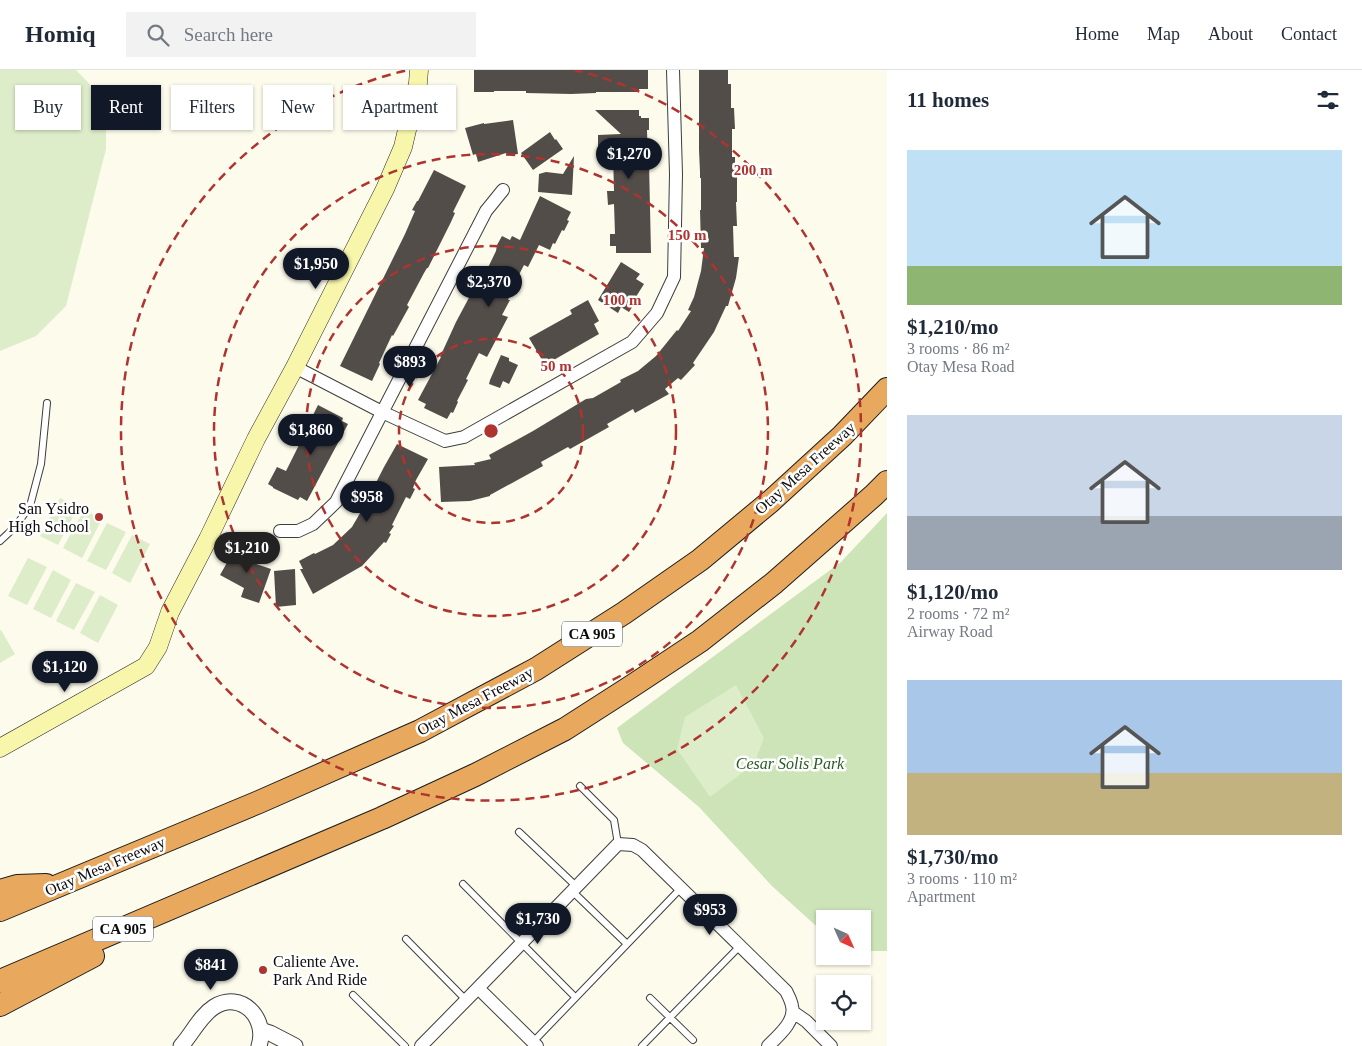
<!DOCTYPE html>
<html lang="en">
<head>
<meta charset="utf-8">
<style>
	:root { --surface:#fff; --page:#f2f2f3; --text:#1f2937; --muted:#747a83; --line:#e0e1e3; --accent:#111827 }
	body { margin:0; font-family:"Times New Roman",serif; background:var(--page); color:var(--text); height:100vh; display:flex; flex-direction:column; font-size:19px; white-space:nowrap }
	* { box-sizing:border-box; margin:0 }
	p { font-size:16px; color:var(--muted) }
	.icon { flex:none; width:28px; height:28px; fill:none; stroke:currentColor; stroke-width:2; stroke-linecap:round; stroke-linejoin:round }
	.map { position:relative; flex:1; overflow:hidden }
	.panel { display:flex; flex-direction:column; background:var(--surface); width:475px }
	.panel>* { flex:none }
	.hud { position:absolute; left:15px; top:15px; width:475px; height:45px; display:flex; gap:10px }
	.needle { width:32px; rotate:135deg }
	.controls { position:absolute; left:816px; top:840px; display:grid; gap:10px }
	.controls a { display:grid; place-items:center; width:55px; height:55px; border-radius:0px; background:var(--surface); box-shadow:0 1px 4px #0004; font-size:25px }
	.price { position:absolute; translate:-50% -42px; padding:0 11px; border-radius:18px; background:var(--accent); color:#fff; font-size:16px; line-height:32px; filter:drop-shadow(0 1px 2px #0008) }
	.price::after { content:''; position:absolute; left:50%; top:30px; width:15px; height:11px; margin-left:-8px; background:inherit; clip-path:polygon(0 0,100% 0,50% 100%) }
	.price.selected { background:#222; color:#fff }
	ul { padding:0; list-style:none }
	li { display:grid; align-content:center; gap:10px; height:265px; padding:0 20px }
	li span { display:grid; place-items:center; height:155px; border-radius:0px; color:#555 }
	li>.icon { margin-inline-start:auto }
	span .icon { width:90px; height:90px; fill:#fffc; stroke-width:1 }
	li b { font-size:21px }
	h2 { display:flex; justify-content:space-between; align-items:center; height:60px; padding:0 20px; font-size:21px }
	.tag { padding:0 18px; border-radius:0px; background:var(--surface); box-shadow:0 1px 4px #0004; font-size:18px; line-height:45px }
	.tag.selected { background:var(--accent); color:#fff }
	header { display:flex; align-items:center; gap:30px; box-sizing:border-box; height:70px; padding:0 25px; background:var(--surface); border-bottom:1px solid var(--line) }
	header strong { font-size:24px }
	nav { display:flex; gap:28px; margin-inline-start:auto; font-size:18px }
	.search { width:350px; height:45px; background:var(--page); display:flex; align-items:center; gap:12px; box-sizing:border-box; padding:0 18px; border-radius:0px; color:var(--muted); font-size:19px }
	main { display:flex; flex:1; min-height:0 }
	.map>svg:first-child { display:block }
</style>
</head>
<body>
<header>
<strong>Homiq</strong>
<div class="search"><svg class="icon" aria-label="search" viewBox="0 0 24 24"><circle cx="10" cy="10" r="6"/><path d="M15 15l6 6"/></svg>Search here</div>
<nav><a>Home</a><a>Map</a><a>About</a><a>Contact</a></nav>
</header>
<main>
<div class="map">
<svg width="887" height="976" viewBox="0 0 887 976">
	<rect width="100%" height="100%" fill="#fdfbeb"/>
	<path fill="#cce4b8" d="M887 443V881H863L862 849H825V864L772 816 699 737 623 673 617 658 841 492Z"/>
	<path fill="#ddecc9" d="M0 0H76L106 31V79L66 236 36 266 0 281Z
		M60 428 78 437 58 475 40 466Z
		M84 440 102 449 82 488 63 478Z
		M107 453 126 462 106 500 87 491Z
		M132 465 150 474 130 513 112 503Z
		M28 488 47 497 27 535 8 526Z
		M53 500 71 510 51 548 33 539Z
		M76 513 95 522 74 560 56 551Z
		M100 525 118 535 98 573 80 563Z
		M1 560 15 584 0 593V561Z
		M736 615 764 668 754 694 710 727 677 679 685 647Z"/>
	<path fill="#534d49" d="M474 0H648V19H639V22H596V23L571 24 526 23V21H494V22H474Z
		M699 0H728V14H731V38H734L735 59H732V87H735V96H744L745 107H737V132H736L737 156H733L734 187H739L736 208 728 236H726L714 262 693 293 695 295 681 310 678 308 665 319 669 324 635 343 633 339 607 354 609 357 570 379 568 377 541 392 543 396 490 425V426L470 431 441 432 439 397 475 395 474 393 491 389 489 385 533 361 586 329 593 328 621 312 620 310 638 301 656 286 677 260 678 261 691 241 688 240 694 227 701 201 704 178H701L700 140H701V108H700V102L699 80Z
		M595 40H639V46H641V48H649V60H647L648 92H649L651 183H616V176H610V164H615L614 134 608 135 607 121H614L613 84H598V65L621 64Z
		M513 50 518 84 507 85 506 83 478 92 476 84 473 85 465 58 484 53V54Z
		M550 62 555 70 556 69 563 79 533 100 521 83Z
		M574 86 572 125 538 122 539 104 546 102 563 104Z
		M434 100 466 116 453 142 455 143 451 152 428 198H427L424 203 407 235 409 237 393 266 392 265 379 293 380 294 372 311 340 296 405 164 415 141 412 140 417 131H418Z
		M540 126 571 142 567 150 569 151 564 161 562 160 555 174 553 173 550 180 539 175 528 197 524 195 510 222H512L508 230H510L502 245 508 247 487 287 479 283 466 309 468 310 457 331 458 332 453 343 451 342 447 349 424 338 426 334 418 330 441 287H440L456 252 479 209 482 210 496 181 497 175 502 166 510 170 512 166 520 170Z
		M621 192 640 204 636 209 644 214 634 230 636 231 629 242 621 237 618 243 598 230Z
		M588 230 599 251 594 254 599 264 545 295 529 268 572 244 570 240Z
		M501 285 509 288V291L518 295 509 314 503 311 500 318 489 314 490 310Z
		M318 335 343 348 342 351 348 354 307 431 300 427 298 430 273 418V417L268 414 277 397 286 401 310 353H309Z
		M397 374 428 389 416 410 413 418 415 419 410 429 406 427 392 455 394 456 389 463 391 464 386 473 384 472 362 496 313 524 300 499H303L299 491 314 483 315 484 333 475 352 457 363 438 384 397Z
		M237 475 255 484 250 492 271 499 259 533 241 527 244 518 220 505Z
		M295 499 296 535 276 537 274 501Z"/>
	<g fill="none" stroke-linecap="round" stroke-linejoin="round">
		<defs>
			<path id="service" d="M0 471 15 457 30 436 41 394 47 333
				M580 716 614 750 618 774
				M519 762 576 816
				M463 814 575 927
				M572 821 627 874
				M406 869 466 930
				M353 925 405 976
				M650 928 693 970
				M533 972 681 818
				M642 976 740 876"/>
			<path id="minor" d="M295 297 382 342 445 371 464 367 632 272 657 243 674 207 676 104 673 0
				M280 461H298L313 454 336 432 486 141 503 120
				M793 942 806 951 831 976
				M421 976 478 918
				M537 976 478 918 618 774 633 775 642 780 786 921C788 925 791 930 792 936 796 951 778 966 768 976"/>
			<path id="tertiary" d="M261 960 270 963 295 976
				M181 976C192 964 200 946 214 937 241 920 268 948 259 976"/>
			<path id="secondary" d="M0 678 146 596 158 577 170 542 208 469 256 369 295 297 385 119 403 77 418 13 419 0"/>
			<path id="motorway" d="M0 821 17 816 46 815
				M0 840 259 732 420 661 536 599 624 543 700 490 771 431 842 366 887 319
				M0 911 382 748 475 705 565 659 632 616 700 571 774 513 874 425 887 412
				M0 935 93 886"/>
		</defs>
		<use href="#service" stroke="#3e3e3e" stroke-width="8"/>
		<use href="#minor" stroke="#3e3e3e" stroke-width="14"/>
		<use href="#tertiary" stroke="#3e3e3e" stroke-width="17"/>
		<use href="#secondary" stroke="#2d2d2d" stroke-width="19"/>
		<use href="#motorway" stroke="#1c1c1c" stroke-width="24"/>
		<use href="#service" stroke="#fff" stroke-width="6"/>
		<use href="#minor" stroke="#fff" stroke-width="12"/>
		<use href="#tertiary" stroke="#fff" stroke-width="15"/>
		<use href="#secondary" stroke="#f8f6ab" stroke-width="18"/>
		<use href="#motorway" stroke="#e8a85e" stroke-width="22"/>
	</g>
	<g fill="none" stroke="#af332f" stroke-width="2.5" stroke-dasharray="9 6">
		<circle cx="491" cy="361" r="92"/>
		<circle cx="491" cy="361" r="185"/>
		<circle cx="491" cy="361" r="277"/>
		<path d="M574 0A370 370 0 1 1 408 0"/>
	</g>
	<g fill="#af332f" stroke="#fff" stroke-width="2">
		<circle cx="99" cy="447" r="5"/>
		<circle cx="263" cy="900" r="5"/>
	</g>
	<g text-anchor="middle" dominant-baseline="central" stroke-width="5" stroke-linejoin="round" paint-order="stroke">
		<g fill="#fff" stroke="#545454" stroke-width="1">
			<rect x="562" y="551.5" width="60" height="25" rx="4"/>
			<rect x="93" y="846.5" width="60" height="25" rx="4"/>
		</g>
		<g font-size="15" font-weight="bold" fill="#0b0b0b">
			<text x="592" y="564">CA 905</text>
			<text x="123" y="859">CA 905</text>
		</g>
		<g font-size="16" fill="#0b0b0b" stroke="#fff">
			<text transform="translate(805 398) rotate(-42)">Otay Mesa Freeway</text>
			<text transform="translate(475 631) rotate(-28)">Otay Mesa Freeway</text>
			<text transform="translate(105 796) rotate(-23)">Otay Mesa Freeway</text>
		</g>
		<g font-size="16" fill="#0b0b0b" stroke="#fff" text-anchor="end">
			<text x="89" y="438">San Ysidro<tspan x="89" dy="18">High School</tspan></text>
			<text x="273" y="891" text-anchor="start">Caliente Ave.<tspan x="273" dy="18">Park And Ride</tspan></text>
		</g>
		<g font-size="16" font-style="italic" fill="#295d22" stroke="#fff">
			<text x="790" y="693">Cesar Solis Park</text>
		</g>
	</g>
	<circle cx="491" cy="361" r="8" fill="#af332f" stroke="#fff" stroke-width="2.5"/>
	<g font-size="15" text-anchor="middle" font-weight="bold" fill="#af332f" stroke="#fff" stroke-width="5" stroke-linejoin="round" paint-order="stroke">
		<text x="753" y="105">200 m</text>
		<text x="687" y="170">150 m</text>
		<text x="622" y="235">100 m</text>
		<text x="556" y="301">50 m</text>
	</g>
</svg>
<div class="controls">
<a><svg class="needle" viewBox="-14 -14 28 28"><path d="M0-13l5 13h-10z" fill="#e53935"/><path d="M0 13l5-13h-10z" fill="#747a83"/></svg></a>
<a><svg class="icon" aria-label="locate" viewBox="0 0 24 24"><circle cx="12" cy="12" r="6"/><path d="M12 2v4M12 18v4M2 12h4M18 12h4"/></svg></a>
</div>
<b class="price" style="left:629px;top:110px">$1,270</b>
<b class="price" style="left:316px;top:220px">$1,950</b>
<b class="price" style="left:489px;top:238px">$2,370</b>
<b class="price" style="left:410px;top:318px">$893</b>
<b class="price" style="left:311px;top:386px">$1,860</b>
<b class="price" style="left:367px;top:453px">$958</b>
<b class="price selected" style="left:247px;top:504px">$1,210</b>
<b class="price" style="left:65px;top:623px">$1,120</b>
<b class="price" style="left:710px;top:866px">$953</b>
<b class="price" style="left:538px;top:875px">$1,730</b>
<b class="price" style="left:211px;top:921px">$841</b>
<div class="hud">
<a class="tag">Buy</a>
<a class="tag selected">Rent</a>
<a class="tag">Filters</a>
<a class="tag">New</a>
<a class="tag">Apartment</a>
</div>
</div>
<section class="panel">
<h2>11 homes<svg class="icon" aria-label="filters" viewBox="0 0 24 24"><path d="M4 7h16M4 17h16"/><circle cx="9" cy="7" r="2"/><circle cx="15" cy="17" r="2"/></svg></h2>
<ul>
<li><span style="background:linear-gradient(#bfe0f5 75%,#8fb573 0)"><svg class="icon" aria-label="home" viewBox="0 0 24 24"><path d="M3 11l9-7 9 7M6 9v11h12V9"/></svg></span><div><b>$1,210/mo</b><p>3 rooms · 86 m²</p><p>Otay Mesa Road</p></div></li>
<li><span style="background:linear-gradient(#c9d6e8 65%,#9aa5b1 0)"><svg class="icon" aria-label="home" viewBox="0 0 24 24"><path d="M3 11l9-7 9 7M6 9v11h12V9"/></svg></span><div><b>$1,120/mo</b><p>2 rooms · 72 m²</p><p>Airway Road</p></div></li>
<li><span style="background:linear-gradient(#a9c7e8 60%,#c2b280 0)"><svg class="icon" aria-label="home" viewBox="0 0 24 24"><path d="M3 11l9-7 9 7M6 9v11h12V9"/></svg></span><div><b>$1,730/mo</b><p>3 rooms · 110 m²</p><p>Apartment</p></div></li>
</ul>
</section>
</main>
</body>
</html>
